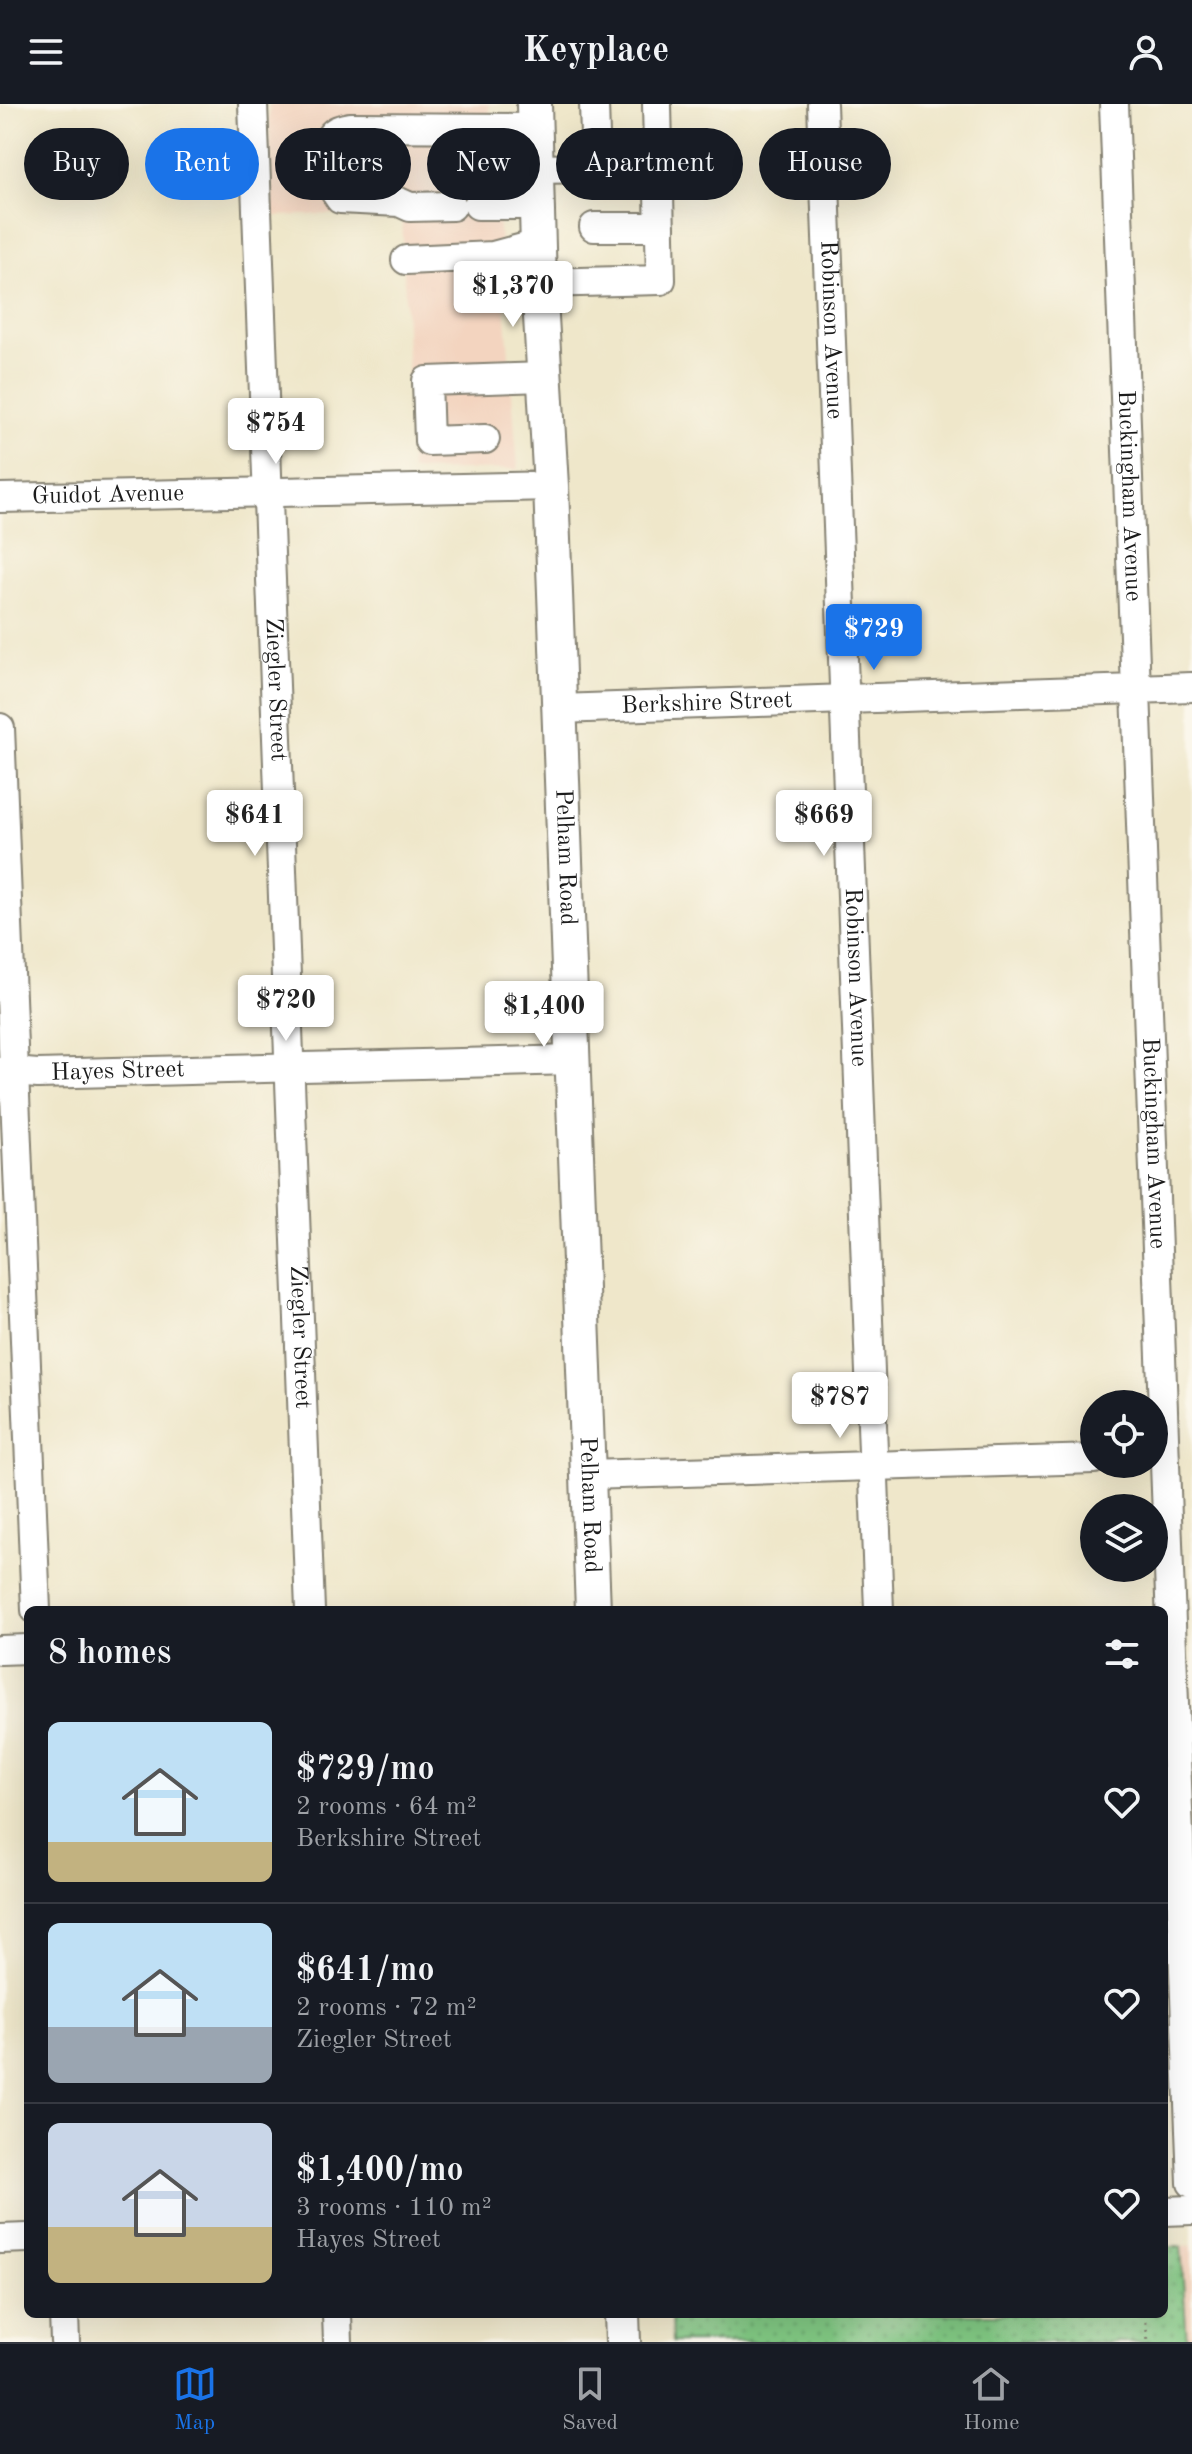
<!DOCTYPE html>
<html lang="en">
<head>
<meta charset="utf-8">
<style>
	:root { --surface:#171b24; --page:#242831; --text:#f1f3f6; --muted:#9ea1a6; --line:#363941; --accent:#1a73e8 }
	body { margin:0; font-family:"Old Standard TT",serif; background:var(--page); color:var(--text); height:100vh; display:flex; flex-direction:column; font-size:30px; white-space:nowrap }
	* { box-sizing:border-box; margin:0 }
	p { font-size:26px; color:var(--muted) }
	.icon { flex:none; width:44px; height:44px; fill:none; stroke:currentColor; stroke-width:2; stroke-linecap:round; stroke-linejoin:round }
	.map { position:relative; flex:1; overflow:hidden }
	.details { position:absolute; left:24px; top:1502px; width:1144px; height:712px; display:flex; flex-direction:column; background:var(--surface); border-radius:12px; box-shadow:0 8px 32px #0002 }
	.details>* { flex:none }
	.top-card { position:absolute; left:24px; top:24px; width:1144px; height:72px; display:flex; gap:16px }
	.controls { position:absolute; left:1080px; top:1286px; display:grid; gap:16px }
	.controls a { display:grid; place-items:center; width:88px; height:88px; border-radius:50%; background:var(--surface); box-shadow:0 8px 32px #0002; font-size:40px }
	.price { position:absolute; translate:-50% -68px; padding:0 18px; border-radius:8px; background:#fff; color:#222; font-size:26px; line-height:52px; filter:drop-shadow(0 2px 4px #0008) }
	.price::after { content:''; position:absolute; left:50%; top:48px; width:24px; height:18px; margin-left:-12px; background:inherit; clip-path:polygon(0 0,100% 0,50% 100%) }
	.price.selected { background:var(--accent); color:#fff }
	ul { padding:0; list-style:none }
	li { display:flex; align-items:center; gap:24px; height:200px; padding:0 24px }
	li+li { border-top:2px solid var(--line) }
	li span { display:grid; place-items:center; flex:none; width:224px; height:160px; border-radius:12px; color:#555 }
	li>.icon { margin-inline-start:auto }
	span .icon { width:96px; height:96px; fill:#fffc; stroke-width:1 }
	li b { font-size:34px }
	h2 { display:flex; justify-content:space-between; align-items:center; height:96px; padding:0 24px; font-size:34px }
	.pill { padding:0 28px; border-radius:36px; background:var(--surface); box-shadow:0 8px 32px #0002; font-size:28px; line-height:72px }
	.pill.selected { background:var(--accent); color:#fff }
	header { display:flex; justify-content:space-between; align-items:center; height:104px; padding:0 24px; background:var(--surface); font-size:36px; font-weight:700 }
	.tabs { display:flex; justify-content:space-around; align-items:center; height:112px; border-top:2px solid var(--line); background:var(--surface); font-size:22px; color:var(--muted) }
	.tabs a { display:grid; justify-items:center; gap:4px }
	.tabs .selected { color:var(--accent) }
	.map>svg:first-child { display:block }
</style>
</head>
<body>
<header><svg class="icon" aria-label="menu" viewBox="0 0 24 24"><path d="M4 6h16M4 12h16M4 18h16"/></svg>Keyplace<svg class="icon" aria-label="person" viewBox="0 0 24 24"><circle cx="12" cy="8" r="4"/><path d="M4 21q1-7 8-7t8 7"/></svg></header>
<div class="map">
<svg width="1192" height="2238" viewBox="0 0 1192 2238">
	<defs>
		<pattern id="park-dots" width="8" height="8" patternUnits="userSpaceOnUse" patternTransform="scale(2)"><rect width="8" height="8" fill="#80c782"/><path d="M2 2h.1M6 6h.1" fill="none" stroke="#6eaa70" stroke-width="1.8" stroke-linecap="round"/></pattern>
	</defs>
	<rect width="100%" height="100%" fill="#fbf7ec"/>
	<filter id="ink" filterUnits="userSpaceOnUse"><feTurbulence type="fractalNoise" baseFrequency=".0125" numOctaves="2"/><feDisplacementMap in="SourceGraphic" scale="16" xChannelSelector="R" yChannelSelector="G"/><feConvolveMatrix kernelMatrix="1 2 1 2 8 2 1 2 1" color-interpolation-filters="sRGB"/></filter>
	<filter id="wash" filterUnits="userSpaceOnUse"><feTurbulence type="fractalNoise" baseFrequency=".006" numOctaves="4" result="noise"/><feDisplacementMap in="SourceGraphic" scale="32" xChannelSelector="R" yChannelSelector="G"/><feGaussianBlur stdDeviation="1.8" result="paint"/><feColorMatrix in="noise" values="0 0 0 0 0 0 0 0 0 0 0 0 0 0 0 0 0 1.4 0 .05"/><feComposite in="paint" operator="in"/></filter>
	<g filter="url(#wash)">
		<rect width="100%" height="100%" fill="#efe7ca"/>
		<path fill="#f3d4bf" d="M269 0H489L518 365 411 367 402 108 272 112Z
			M1192 2142V2238H1187L1181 2143Z"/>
		<path fill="url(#park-dots)" stroke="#4e724f" stroke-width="2" d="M1164 2143H1181L1187 2238H672L671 2210H1164Z"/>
	</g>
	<g filter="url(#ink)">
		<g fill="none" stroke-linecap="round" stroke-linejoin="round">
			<defs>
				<g id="minor">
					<path id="s1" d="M253 0 310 1506"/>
					<path d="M594 0 596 64"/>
					<path id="s2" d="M822 0 879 1506"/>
					<path id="s3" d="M1114 0 1192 2079"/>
					<path d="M535 65 658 63"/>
					<path d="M478 101H536"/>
					<path d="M452 102 410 103 399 98 340 95 329 79 328 37C333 26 340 25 350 23L534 24"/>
					<path d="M594 123H660"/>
					<path d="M406 156 493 152 538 140"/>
					<path d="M539 179 661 176 657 0"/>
					<path d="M485 335 429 337 427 277 545 273"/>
					<path id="s4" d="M0 394 551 382"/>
					<path id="s5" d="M559 605 1192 583"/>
					<path d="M0 624 36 1506"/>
					<path id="s6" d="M0 967 38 970 573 956"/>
					<path d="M588 1371 1094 1355"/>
					<path d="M0 1546 28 1545"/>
					<path d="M1164 2107 1192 2106"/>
					<path d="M0 2135 28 2134"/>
					<path d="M64 2210 65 2238"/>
					<path d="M337 2210 338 2238"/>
				</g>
				<g id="major">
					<path id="s7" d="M534 0 539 179 551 382 593 1506"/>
					<path d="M622 2210 623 2238"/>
				</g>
			</defs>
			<use href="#minor" stroke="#868273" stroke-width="32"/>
			<use href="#major" stroke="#868273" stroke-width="38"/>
			<path stroke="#868273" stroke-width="3" stroke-dasharray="2 6" stroke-linecap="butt" d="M1145 2210 1148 2238"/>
			<use href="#minor" stroke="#fff" stroke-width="28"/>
			<use href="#major" stroke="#fff" stroke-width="34"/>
		</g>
	</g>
	<g text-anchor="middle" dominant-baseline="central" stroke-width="6" stroke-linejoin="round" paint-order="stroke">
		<g font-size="24" fill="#1c1c1c" stroke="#fbf7ec">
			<text stroke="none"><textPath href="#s2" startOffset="226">Robinson Avenue</textPath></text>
			<text stroke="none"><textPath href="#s4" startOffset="108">Guidot Avenue</textPath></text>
			<text stroke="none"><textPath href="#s3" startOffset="392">Buckingham Avenue</textPath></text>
			<text stroke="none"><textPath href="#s1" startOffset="586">Ziegler Street</textPath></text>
			<text stroke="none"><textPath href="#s5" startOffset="148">Berkshire Street</textPath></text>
			<text stroke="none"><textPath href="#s7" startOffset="754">Pelham Road</textPath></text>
			<text stroke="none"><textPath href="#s2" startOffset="874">Robinson Avenue</textPath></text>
			<text stroke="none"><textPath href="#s6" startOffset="118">Hayes Street</textPath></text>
			<text stroke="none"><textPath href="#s3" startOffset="1040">Buckingham Avenue</textPath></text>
			<text stroke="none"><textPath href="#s1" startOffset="1234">Ziegler Street</textPath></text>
			<text stroke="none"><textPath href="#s7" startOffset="1402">Pelham Road</textPath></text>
		</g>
	</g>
</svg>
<div class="controls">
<a><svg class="icon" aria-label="locate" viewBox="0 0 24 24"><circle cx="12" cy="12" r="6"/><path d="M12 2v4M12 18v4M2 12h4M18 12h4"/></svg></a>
<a><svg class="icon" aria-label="layers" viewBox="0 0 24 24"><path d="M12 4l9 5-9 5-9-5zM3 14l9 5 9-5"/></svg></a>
</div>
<b class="price" style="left:513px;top:225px">$1,370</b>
<b class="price" style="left:276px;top:362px">$754</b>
<b class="price selected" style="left:874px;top:568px">$729</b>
<b class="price" style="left:255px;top:754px">$641</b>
<b class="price" style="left:824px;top:754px">$669</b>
<b class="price" style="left:286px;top:939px">$720</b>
<b class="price" style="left:544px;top:945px">$1,400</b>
<b class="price" style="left:840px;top:1336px">$787</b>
<div class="top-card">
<a class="pill">Buy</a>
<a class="pill selected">Rent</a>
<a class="pill">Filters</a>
<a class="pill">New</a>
<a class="pill">Apartment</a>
<a class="pill">House</a>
</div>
<section class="details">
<h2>8 homes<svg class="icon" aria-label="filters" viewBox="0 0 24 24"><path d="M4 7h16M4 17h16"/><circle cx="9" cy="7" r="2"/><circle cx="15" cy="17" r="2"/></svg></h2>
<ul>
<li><span style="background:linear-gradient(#bfe0f5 75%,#c2b280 0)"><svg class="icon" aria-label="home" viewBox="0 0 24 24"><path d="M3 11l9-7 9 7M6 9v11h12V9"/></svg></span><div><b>$729/mo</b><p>2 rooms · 64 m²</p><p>Berkshire Street</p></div><svg class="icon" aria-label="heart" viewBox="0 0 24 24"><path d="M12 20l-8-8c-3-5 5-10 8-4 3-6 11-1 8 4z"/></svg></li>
<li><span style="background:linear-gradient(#bfe0f5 65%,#9aa5b1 0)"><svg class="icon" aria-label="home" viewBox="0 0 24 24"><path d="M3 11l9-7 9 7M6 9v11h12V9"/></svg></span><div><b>$641/mo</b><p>2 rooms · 72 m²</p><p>Ziegler Street</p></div><svg class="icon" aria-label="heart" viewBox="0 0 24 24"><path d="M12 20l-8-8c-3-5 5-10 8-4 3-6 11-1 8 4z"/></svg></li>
<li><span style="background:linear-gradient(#c9d6e8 65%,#c2b280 0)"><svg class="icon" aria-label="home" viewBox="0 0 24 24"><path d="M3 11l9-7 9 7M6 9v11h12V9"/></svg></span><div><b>$1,400/mo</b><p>3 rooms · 110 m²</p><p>Hayes Street</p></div><svg class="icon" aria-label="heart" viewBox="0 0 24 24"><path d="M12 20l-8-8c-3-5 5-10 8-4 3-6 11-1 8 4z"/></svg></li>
</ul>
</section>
</div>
<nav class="tabs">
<a class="selected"><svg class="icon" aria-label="map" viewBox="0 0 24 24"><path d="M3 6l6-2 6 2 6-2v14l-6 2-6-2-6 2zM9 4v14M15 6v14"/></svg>Map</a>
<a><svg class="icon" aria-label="saved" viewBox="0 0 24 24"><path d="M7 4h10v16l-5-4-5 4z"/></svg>Saved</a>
<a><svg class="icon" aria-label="home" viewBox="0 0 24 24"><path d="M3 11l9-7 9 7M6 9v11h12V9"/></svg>Home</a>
</nav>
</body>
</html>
